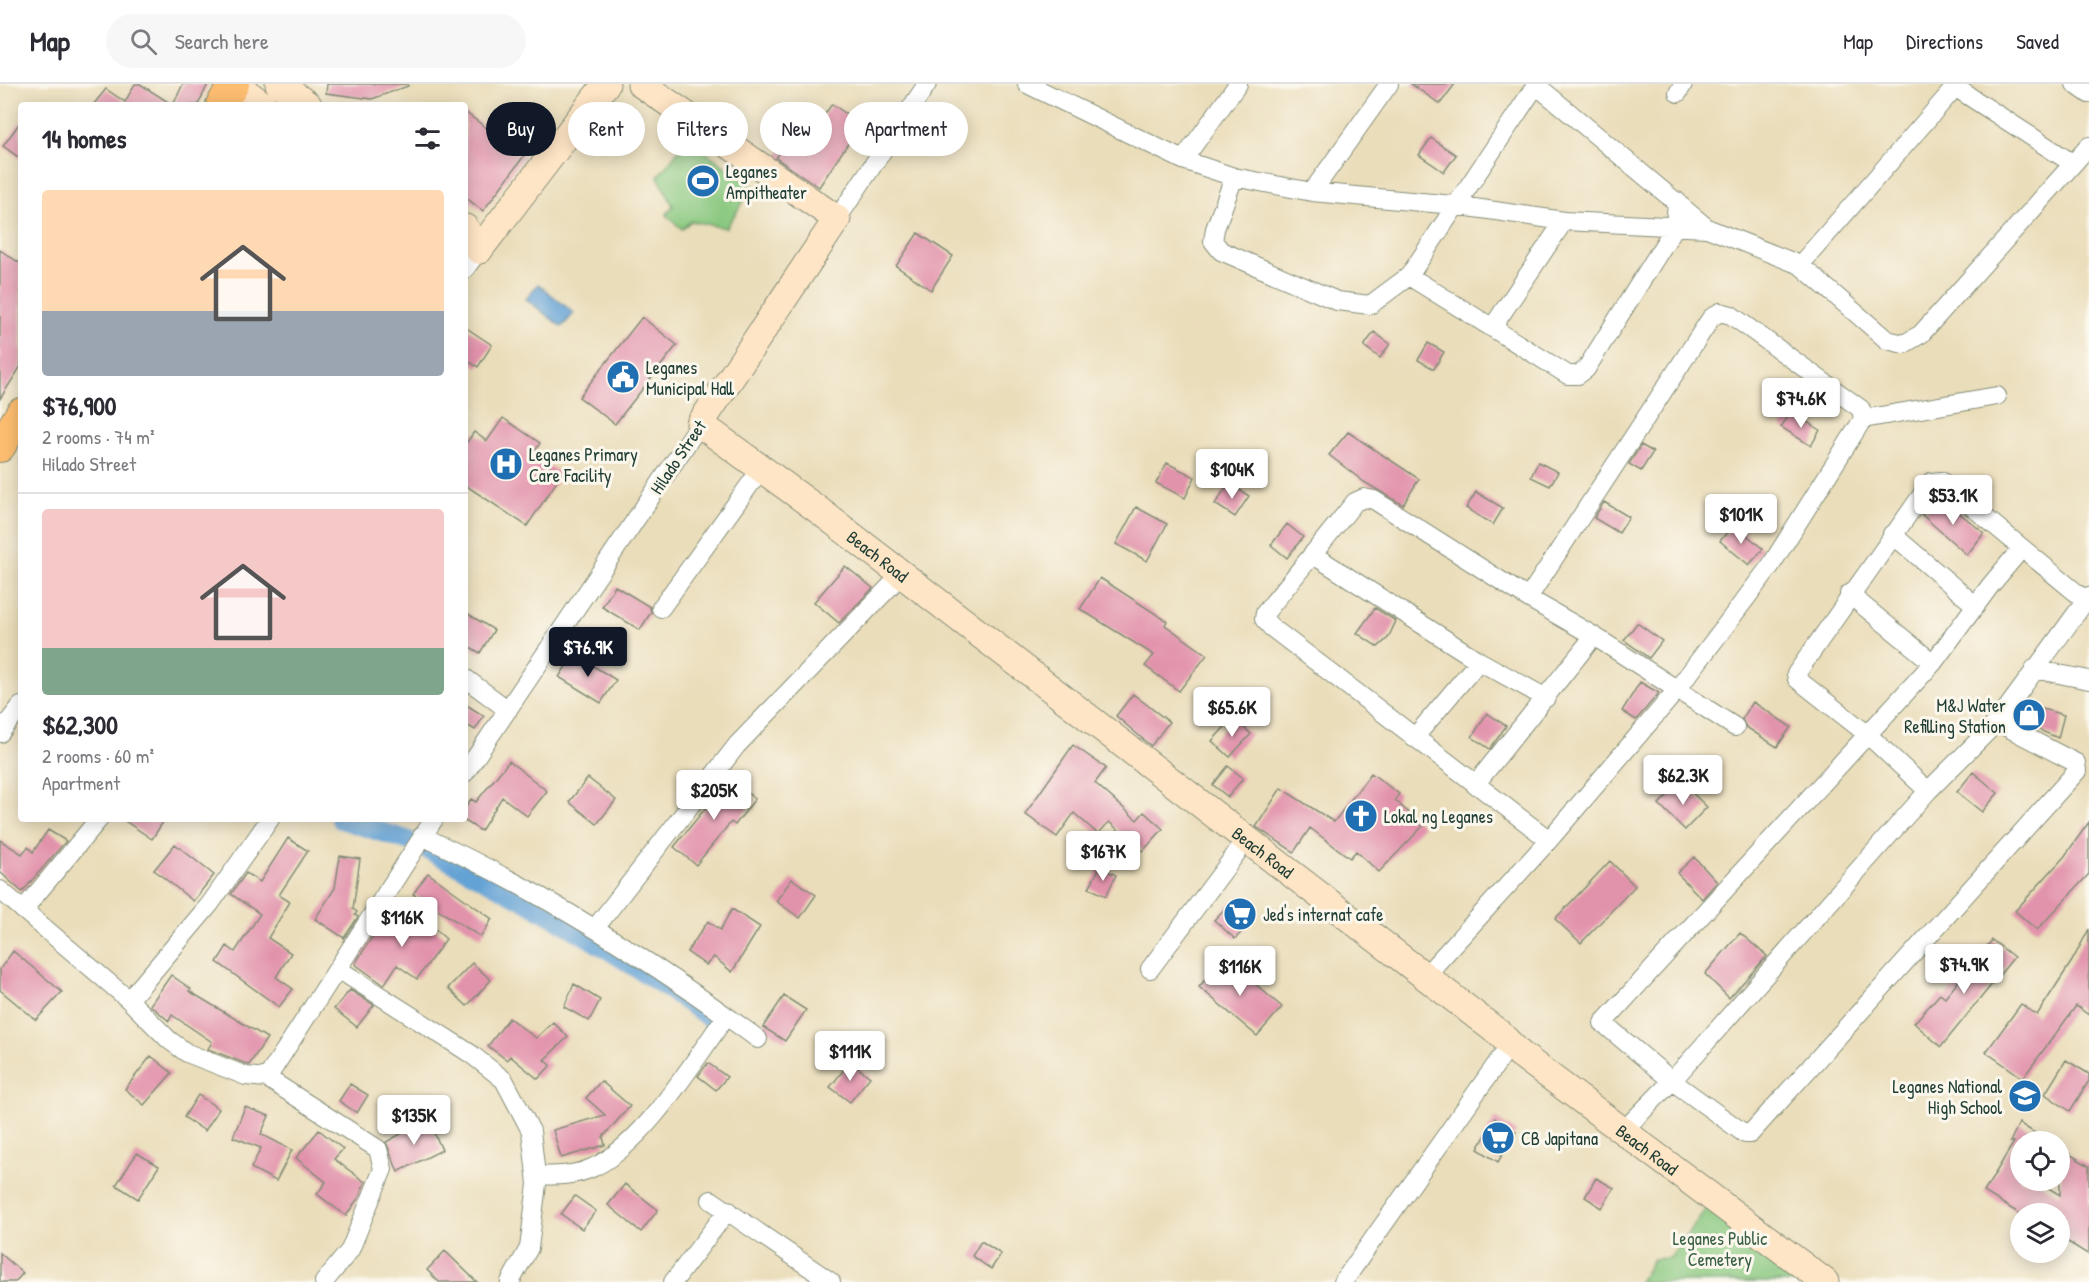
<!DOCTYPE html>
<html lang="en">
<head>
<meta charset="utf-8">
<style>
	:root { --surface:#fff; --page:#f7f7f7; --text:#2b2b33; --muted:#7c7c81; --line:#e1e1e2; --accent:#111827 }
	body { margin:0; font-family:"Patrick Hand",sans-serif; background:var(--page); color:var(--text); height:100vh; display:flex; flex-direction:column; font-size:22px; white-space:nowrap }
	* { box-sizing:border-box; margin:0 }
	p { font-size:20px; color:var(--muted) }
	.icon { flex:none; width:33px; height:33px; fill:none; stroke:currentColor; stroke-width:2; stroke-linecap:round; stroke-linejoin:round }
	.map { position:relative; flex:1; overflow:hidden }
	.drawer { position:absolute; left:18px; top:18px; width:450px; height:720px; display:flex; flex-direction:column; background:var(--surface); border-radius:6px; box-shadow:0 3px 15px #0003 }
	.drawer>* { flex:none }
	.hud { position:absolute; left:486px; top:18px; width:570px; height:54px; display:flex; gap:12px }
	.controls { position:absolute; left:2010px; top:1047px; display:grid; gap:12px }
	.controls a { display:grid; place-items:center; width:60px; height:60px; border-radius:50%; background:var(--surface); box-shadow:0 3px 15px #0003; font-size:30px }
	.price { position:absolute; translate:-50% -51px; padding:0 14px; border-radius:6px; background:#fff; color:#222; font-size:20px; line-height:39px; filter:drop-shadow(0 2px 3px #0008) }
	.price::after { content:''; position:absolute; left:50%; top:36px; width:18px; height:14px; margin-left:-9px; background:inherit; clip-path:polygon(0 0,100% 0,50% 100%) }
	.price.selected { background:var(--accent); color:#fff }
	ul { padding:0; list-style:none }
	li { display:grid; align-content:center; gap:12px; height:318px; padding:0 24px }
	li+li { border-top:2px solid var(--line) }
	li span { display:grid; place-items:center; height:186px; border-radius:6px; color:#555 }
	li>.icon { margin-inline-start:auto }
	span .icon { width:108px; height:108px; fill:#fffc; stroke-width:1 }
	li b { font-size:26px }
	h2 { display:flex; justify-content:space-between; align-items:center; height:72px; padding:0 24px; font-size:26px }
	.pill { padding:0 21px; border-radius:27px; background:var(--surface); box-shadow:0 3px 15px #0003; font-size:21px; line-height:54px }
	.pill.selected { background:var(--accent); color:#fff }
	header { display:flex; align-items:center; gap:36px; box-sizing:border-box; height:84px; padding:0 30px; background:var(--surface); border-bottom:2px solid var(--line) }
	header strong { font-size:28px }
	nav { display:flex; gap:33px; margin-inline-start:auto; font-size:21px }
	.search { width:420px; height:54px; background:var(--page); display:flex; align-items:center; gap:15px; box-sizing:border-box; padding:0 21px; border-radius:33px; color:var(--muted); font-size:22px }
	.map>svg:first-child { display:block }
</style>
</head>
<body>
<header>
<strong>Map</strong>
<div class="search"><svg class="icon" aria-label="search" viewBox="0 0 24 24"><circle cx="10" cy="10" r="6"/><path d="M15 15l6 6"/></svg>Search here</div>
<nav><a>Map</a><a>Directions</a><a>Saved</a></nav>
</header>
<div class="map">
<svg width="2089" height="1198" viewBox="0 0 2089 1198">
	<rect width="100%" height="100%" fill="#fbf7ec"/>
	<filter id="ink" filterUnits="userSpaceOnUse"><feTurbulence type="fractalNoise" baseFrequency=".0167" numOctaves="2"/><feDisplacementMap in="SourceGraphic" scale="12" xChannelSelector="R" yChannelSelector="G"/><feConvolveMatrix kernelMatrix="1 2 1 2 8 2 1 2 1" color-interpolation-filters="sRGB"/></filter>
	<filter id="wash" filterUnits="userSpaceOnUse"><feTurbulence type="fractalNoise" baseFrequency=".008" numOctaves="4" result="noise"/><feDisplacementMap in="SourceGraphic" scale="24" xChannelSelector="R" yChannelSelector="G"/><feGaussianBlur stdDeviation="1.35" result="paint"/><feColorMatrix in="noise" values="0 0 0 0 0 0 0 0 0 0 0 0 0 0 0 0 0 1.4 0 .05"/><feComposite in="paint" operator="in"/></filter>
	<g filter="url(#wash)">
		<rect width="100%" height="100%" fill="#eaddba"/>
		<path fill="#89c87f" stroke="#54825a" stroke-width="1.5" d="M688 55 753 103 726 144 691 137 682 145 666 131 673 122 658 92Z
			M1713 1115 1816 1198H1639L1653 1175 1670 1174Z"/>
		<path fill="#63a2d5" stroke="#417084" stroke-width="1.5" d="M538 200 574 229 562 243 526 215Z"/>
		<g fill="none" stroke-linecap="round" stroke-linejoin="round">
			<path stroke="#63a2d5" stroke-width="20" d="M341 735 407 756
				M425 764C529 817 620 868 714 937"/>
		</g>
		<g id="blocks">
			<path fill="#e293ac" d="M135 0H140L173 21H93L106 5 125 18Z
				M183 0H208L198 21H173Z
				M327 0H408V2L372 15 326 9Z
				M1411 0H1455L1440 20Z
				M832 20 861 40 819 103 776 74 787 59 798 68Z
				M465 28 524 72 483 127 465 113Z
				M21 37V75L3 62Z
				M1431 54 1456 71 1444 88 1419 71Z
				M918 149 953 172 931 206 896 182Z
				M0 166 21 180V282L0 315Z
				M642 233 677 261 615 340 579 313Z
				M465 243 492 261 478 283 465 275Z
				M1374 248 1390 260 1380 274 1364 262Z
				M1428 259 1444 268 1434 285 1418 276Z
				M1791 328 1820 346 1811 362 1781 343Z
				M503 334 540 359 533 371 562 390 527 442 465 401V361L474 348 487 357Z
				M1348 348 1419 395 1403 421 1364 398 1329 371Z
				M1641 361 1653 368 1641 387 1629 380Z
				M1538 378 1558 388 1550 402 1531 393Z
				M1167 379 1195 393 1185 414 1156 399Z
				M1229 399 1249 412 1235 433 1215 420Z
				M1476 408 1503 424 1493 441 1466 424Z
				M1935 412 1954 429 1956 426 1984 449 1967 471 1922 431Z
				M1604 418 1629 433 1619 449 1594 434Z
				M1136 423 1167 440 1147 477 1116 460Z
				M1287 440 1303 453 1287 474 1271 461Z
				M1734 440 1763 465 1749 481 1720 457Z
				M845 482 873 504 839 539 814 518Z
				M1100 494 1167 537 1165 541 1207 571 1179 607 1145 582 1154 571 1080 525Z
				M615 502 650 523 651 528 640 546 602 523Z
				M1375 524 1396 537 1388 554 1378 563 1357 549Z
				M465 528 494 546 480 569 465 560Z
				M1637 539 1662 557 1649 574 1624 556Z
				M574 570 616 596 601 619 559 593Z
				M1640 598 1659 609 1636 636 1622 627Z
				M1133 610 1169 638 1151 662 1116 632Z
				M1753 618 1791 643 1777 663 1746 643 1742 635Z
				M465 620 484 632 475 646 465 640Z
				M2028 621 2064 631 2058 654 2023 639Z
				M1487 629 1506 642 1490 665 1472 653Z
				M1233 634 1251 650 1230 673 1212 657Z
				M1073 661 1106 684 1095 699 1137 736 1144 728 1163 745 1143 767 1109 738 1098 750 1074 729 1057 753 1025 730Z
				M509 677 547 707 527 732 502 713 481 747 465 737V725L471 715 476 718Z
				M1228 682 1243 694 1228 713 1213 701Z
				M1973 688 1998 709 1982 728 1957 708Z
				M1371 689 1399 710 1395 716 1423 742 1379 788 1356 767 1350 774 1310 744 1294 768 1256 743 1281 704 1334 738Z
				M588 694 616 716 597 740 569 718Z
				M729 695 755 715 735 741 731 738 696 781 674 763Z
				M1681 698 1707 723 1685 746 1659 720Z
				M122 735H165L152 755Z
				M2089 738V790L2037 846 2015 827 2064 773Z
				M48 746 66 757 22 808 0 788V756L22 770 28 763 33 768Z
				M288 754 308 767 279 811 290 818 268 854 291 869 276 893 293 905 279 923 217 878 227 862 235 868 260 830 231 810 246 789 260 798Z
				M175 760 214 791 193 817 154 786Z
				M340 772 360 775 353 825 357 828 355 831 358 833 344 854 315 835 335 804Z
				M1694 773 1717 798 1702 815 1677 789Z
				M1610 777 1635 802 1581 859 1555 835Z
				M1100 783 1116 791 1106 812 1089 804Z
				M428 789 492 835 481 853 413 810Z
				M792 795 816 811 800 834 776 817Z
				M1234 815 1255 834 1235 855 1214 836Z
				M410 822 446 855 417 895 397 881 384 901 355 880 377 845 389 853Z
				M732 825 760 843 732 888 714 873 706 881 687 868 708 837 720 846Z
				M2089 845V931L2076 922 2023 994 1986 968 2021 920 2037 931 2072 877Z
				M1740 849 1767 872 1729 914 1705 890Z
				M1992 856 2014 873 1941 963 1914 939 1940 910 1945 914Z
				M13 867 62 908 36 936 0 906V885Z
				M1224 873 1282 923 1257 952 1199 903Z
				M472 879 491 896 467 922 448 904Z
				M171 891 191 905 189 907 267 954 249 981 208 965 212 958 172 931 169 937 150 921Z
				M574 900 600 916 589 937 564 923Z
				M350 906 374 921 357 943 334 925Z
				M784 912 806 926 785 957 763 943Z
				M509 934 536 954 553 938 568 953 544 976 551 981 538 995 510 972 507 976 488 962Z
				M151 972 172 989 144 1021 125 1005Z
				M2066 976 2089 990V997L2070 1027 2045 1010Z
				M850 978 870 993 850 1018 830 1003Z
				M708 979 727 993 716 1006 698 992Z
				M601 997 630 1022 603 1053 605 1061 561 1074 553 1046 605 1031 586 1014Z
				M350 1000 368 1011 357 1029 339 1017Z
				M198 1011 219 1025 205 1047 184 1033Z
				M245 1023 269 1032 261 1050 292 1066 276 1097 251 1084 261 1064 233 1053Z
				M1495 1034 1516 1048 1498 1078 1478 1065Z
				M428 1035 442 1066 398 1088 386 1058Z
				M2019 1039 2049 1058H2020V1096H2035L2060 1111V1064L2089 1082V1171L2060 1153V1130H2020L1984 1108 2014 1058H2010Z
				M319 1046 343 1065 334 1075 365 1098 359 1113 346 1132 317 1110 326 1098 296 1074Z
				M137 1069 159 1082 138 1115 116 1101Z
				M1596 1094 1614 1104 1602 1124 1585 1113Z
				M625 1100 658 1126 641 1148 608 1121Z
				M575 1112 596 1127 582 1145 561 1130Z
				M981 1157 1001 1170 991 1185 972 1172Z
				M445 1167 477 1198H439L427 1186Z
				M0 1169 23 1189 15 1198H0Z"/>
		</g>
	</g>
	<g filter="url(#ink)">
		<use href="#blocks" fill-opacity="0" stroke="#848d77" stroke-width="1.5"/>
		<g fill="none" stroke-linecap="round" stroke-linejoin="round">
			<defs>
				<path id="street" d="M1027 0 1183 76 1234 93 1312 108 1454 121 1564 137 1707 144 1800 181 1958 0
					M1535 0 1707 144
					M2075 0 2089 10
					M1955 3 2072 79
					M1678 9 1683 0
					M1183 76 1238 0
					M1234 93 1215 145 1213 157 1221 167 1337 217 1370 221 1409 192 1568 291H1578L1586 285 1675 143 1677 117
					M1312 108 1389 0
					M837 135 927 0
					M1800 181 1887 256 1904 260 1921 250 2089 62
					M465 185 479 166
					M1409 192 1536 1
					M1492 244 1564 137
					M1863 335 1997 312
					M1892 450 1976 522
					M1312 470 1479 577 1546 614
					M1849 510 1933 579
					M661 524 761 385
					M2034 585 2089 596
					M465 594 508 626
					M1997 638 2076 679 2077 687 1750 1050H1745L1672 997 1603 939 1933 579 1990 502 2021 465
					M0 649 21 622
					M1414 654 1479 577
					M465 689 700 340
					M1475 701 1594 552
					M1928 707 1867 650 1797 595 1796 590 1931 398 1941 397 2085 516
					M422 752C545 809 649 875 758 955
					M1549 756 1271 543 1264 535 1265 529 1355 418 1364 414 1374 416 1528 514 1594 552 1735 643
					M0 806 129 916 169 956 187 969 246 992 267 994 378 1065 383 1085 350 1166 324 1198
					M23 826 99 735
					M596 843 737 661 902 490
					M338 885 471 970 504 996 531 1047 537 1100 529 1164 510 1198
					M1150 885 1247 755
					M1425 892 1549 756 1676 607 1771 481 1863 335 1861 325 1731 231 1720 228 1711 234 1528 514
					M129 916 210 820 270 735
					M267 994 434 735
					M1624 1046 1672 997 1928 707 1997 638 2089 512
					M536 1091C555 1092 576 1092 594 1083 645 1059 693 978 726 932
					M711 1116 831 1198
					M673 1198 728 1126
					M1343 1198 1509 962"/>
				<g id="secondary">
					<path d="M235 0 263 21"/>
					<path d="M279 0 308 21"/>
					<path id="s1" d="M641 0 837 135 700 340 817 425 1500 950 1520 970 1825 1198"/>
					<path d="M465 144 479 166"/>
					<path d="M479 166 606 0"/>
				</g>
				<path id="primary" d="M221 21 234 0
					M0 363 21 329"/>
			</defs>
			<use href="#street" stroke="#848d77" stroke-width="20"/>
			<use href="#secondary" stroke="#848d77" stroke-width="29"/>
			<use href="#primary" stroke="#848d77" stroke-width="32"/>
			<use href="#street" stroke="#fff" stroke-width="18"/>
			<use href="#secondary" stroke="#fee5c5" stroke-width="27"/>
			<use href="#primary" stroke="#fcbd6f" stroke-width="30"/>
		</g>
	</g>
	<defs>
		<symbol id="stadium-disc" viewBox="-11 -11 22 22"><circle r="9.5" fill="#1f6fb2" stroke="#fbf7ec"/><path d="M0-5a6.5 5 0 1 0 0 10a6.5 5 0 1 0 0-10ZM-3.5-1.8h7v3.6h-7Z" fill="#fff"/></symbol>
		<symbol id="civic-disc" viewBox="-11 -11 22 22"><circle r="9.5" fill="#1f6fb2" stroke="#fbf7ec"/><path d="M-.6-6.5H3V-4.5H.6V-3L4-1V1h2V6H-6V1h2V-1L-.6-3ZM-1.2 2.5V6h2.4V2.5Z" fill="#fff"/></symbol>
		<symbol id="hospital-disc" viewBox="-11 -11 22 22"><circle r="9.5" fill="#1f6fb2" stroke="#fbf7ec"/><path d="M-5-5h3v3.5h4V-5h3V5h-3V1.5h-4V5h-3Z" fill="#fff"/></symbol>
		<symbol id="shop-disc" viewBox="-11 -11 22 22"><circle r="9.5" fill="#1f6fb2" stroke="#fbf7ec"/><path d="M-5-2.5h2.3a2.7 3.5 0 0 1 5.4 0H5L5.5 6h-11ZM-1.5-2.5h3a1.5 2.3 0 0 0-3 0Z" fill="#fff"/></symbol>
		<symbol id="church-disc" viewBox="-11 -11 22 22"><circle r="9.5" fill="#1f6fb2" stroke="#fbf7ec"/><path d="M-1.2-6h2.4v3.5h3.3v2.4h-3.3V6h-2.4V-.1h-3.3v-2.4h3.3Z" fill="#fff"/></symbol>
		<symbol id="supermarket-disc" viewBox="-11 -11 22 22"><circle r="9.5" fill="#1f6fb2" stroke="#fbf7ec"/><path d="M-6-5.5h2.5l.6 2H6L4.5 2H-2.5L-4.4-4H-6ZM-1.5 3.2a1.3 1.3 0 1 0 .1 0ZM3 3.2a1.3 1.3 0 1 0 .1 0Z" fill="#fff"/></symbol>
		<symbol id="school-disc" viewBox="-11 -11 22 22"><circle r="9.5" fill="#1f6fb2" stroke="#fbf7ec"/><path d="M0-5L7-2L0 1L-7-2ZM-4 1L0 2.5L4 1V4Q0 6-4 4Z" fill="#fff"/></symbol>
	</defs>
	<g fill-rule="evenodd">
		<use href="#stadium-disc" x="684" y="78" width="38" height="38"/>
		<use href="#civic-disc" x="604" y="274" width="38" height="38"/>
		<use href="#hospital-disc" x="487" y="361" width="38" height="38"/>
		<use href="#shop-disc" x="2010" y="612" width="38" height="38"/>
		<use href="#church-disc" x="1342" y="713" width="38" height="38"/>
		<use href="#supermarket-disc" x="1221" y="811" width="38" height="38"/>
		<use href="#school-disc" x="2006" y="993" width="38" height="38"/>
		<use href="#supermarket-disc" x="1479" y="1035" width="38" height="38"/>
	</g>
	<g text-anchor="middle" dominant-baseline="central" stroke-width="6" stroke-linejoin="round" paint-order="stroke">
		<g font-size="18" fill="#1f3d34" stroke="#fbf7ec" text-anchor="start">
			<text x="726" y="87">Leganes<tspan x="726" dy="21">Ampitheater</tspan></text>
			<text x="646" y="283">Leganes<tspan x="646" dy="21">Municipal Hall</tspan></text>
			<text x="529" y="370">Leganes Primary<tspan x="529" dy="21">Care Facility</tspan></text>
			<text x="2006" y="621" text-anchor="end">M&amp;J Water<tspan x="2006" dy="21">Refilling Station</tspan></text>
			<text x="1384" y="732">Lokal ng Leganes</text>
			<text x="1263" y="830">Jed's internat cafe</text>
			<text x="2002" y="1002" text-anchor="end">Leganes National<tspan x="2002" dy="21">High School</tspan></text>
			<text x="1521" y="1054">CB Japitana</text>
		</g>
		<g font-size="18" fill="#1f3d34" stroke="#fbf7ec">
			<text transform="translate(678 373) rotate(-56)">Hilado Street</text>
			<text stroke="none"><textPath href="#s1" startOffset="706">Beach Road</textPath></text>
			<text stroke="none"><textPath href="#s1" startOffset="1192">Beach Road</textPath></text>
			<text stroke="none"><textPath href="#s1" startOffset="1678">Beach Road</textPath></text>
		</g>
		<g font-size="18" fill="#3a6047" stroke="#fbf7ec">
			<text x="1720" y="1154">Leganes Public<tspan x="1720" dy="21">Cemetery</tspan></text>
		</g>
	</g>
</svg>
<div class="controls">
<a><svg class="icon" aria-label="locate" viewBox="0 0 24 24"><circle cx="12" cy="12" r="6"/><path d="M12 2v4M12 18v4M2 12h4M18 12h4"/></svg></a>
<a><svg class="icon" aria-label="layers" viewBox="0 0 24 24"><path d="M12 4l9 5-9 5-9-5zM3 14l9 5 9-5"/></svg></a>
</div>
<b class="price" style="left:1801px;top:345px">$74.6K</b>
<b class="price" style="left:1232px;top:416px">$104K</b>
<b class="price" style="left:1953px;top:442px">$53.1K</b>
<b class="price" style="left:1741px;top:461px">$101K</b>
<b class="price selected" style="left:588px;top:594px">$76.9K</b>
<b class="price" style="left:1232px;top:654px">$65.6K</b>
<b class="price" style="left:1683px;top:722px">$62.3K</b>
<b class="price" style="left:714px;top:737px">$205K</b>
<b class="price" style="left:1103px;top:798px">$167K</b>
<b class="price" style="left:402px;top:864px">$116K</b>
<b class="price" style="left:1964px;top:911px">$74.9K</b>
<b class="price" style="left:1240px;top:913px">$116K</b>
<b class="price" style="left:850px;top:998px">$111K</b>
<b class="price" style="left:414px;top:1062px">$135K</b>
<div class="hud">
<a class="pill selected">Buy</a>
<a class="pill">Rent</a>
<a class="pill">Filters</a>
<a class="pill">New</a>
<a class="pill">Apartment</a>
</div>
<section class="drawer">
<h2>14 homes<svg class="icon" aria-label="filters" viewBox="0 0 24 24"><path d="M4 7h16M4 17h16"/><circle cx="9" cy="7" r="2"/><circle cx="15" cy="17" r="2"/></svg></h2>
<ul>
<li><span style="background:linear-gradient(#ffd9b3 65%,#9aa5b1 0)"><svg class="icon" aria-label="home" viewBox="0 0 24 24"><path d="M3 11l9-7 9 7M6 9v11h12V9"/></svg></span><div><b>$76,900</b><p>2 rooms · 74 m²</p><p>Hilado Street</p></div></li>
<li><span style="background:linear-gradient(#f6c9c9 75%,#7fa58c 0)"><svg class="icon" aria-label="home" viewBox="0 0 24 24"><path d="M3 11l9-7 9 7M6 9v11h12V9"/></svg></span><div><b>$62,300</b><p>2 rooms · 60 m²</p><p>Apartment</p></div></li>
</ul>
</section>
</div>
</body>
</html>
